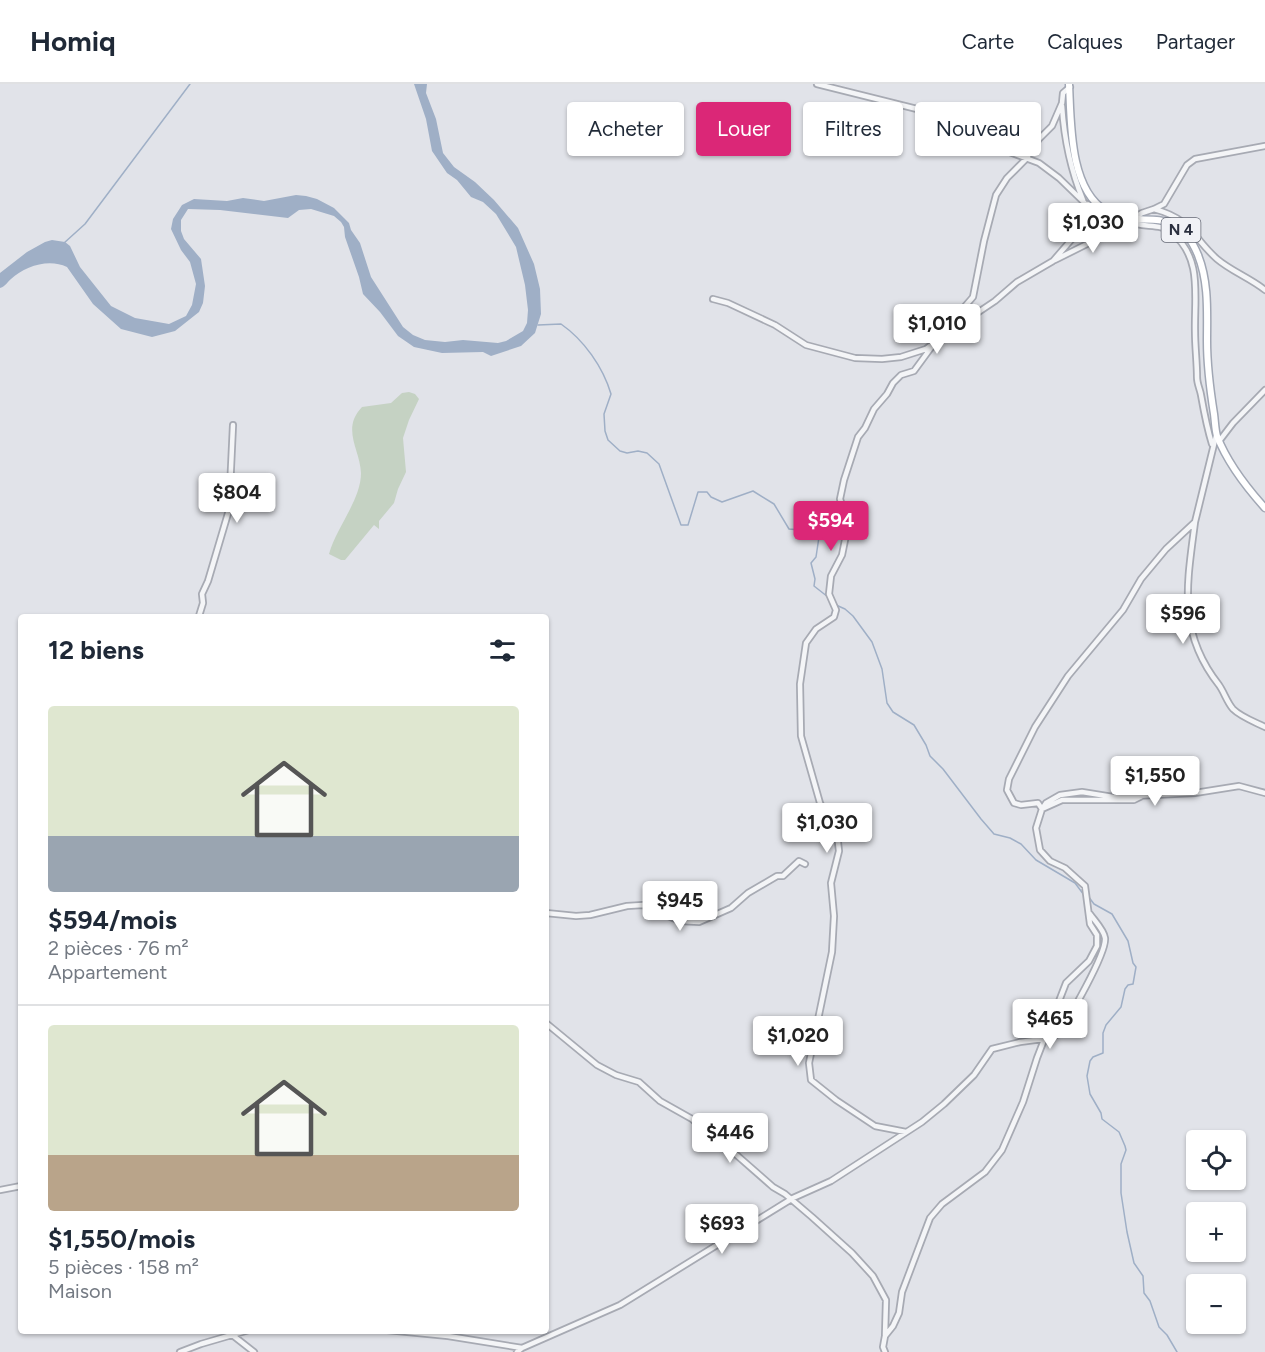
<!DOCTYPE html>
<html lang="fr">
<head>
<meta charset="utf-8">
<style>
	:root { --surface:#fff; --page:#f2f2f3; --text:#1f2937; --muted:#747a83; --line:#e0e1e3; --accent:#db2777 }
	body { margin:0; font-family:Figtree,sans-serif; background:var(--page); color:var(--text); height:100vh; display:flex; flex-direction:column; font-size:22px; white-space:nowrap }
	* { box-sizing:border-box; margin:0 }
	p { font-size:20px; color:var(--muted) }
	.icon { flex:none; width:33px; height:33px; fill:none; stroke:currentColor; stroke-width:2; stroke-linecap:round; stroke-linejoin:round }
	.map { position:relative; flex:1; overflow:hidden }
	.side { position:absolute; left:18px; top:530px; width:531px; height:720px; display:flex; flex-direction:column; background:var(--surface); border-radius:6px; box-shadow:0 2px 4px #0004 }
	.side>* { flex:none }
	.banner { position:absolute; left:567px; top:18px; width:570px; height:54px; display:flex; gap:12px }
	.tools { position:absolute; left:1186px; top:1046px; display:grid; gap:12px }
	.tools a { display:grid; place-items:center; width:60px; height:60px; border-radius:6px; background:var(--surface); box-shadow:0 2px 4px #0004; font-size:30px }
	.price { position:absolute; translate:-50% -51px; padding:0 14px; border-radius:6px; background:#fff; color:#222; font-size:20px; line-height:39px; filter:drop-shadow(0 2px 3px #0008) }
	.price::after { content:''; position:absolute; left:50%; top:36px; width:18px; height:14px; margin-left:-9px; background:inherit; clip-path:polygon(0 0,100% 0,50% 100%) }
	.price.on { background:var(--accent); color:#fff }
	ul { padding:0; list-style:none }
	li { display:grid; align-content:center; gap:12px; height:318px; padding:0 30px }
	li+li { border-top:2px solid var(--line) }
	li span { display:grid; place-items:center; height:186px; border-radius:6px; color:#555 }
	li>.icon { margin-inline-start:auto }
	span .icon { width:108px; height:108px; fill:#fffc; stroke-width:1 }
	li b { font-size:26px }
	h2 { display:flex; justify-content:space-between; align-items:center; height:72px; padding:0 30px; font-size:26px }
	.pill { padding:0 21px; border-radius:6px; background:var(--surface); box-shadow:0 2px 4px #0004; font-size:21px; line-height:54px }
	.pill.on { background:var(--accent); color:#fff }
	header { display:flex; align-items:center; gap:36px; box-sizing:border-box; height:84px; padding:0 30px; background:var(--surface); border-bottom:2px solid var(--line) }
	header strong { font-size:28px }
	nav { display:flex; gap:33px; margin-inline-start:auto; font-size:21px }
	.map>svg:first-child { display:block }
</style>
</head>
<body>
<header>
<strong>Homiq</strong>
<nav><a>Carte</a><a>Calques</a><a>Partager</a></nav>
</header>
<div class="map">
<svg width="1265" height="1268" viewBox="0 0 1265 1268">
	<rect width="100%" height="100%" fill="#e1e3e9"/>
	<path fill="#c5d2c3" d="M409 308 415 310 419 315 409 336 403 354 406 388 398 405 394 419 379 437V445L374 441 345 476H341L329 470C336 444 361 416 361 389 360 365 341 345 362 323L391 319 402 309Z"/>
	<path fill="#9fafc6" d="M414 0H427L426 9 436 35 443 69 454 83 475 98 494 116 518 144 534 180 540 205 541 230 535 249 521 262 491 272 483 268 442 269 414 263 398 252 380 228 363 210 359 193 345 153 344 143 341 138 334 132 311 125 299 126 288 134 220 126 188 125 181 136V147L184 155 201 175 205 202 203 219 199 228 175 247 152 253 121 245 93 220 67 183C49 174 25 182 11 195 7 198 6 202 0 204V189L27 168 45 158 52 156 65 158 70 162 80 183 111 222 135 234 169 240 186 232 192 221 196 200 190 178 181 166 171 145 173 135 182 121 194 115 227 117 243 114 264 117 296 111 306 112 317 115 334 124 349 139 351 146 360 159 371 193 403 243 413 251 425 256 445 258 463 256 498 259 506 257 523 247 527 239 528 226 525 201 516 163 496 130 483 118 471 113 457 96 447 89 432 67 426 35Z"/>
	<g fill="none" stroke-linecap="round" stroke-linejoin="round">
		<path stroke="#9fafc6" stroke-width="1.5" d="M64 159 85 140 190 0
			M538 241 561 240C584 256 603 283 611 310L604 330 605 347 608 356 620 367 627 369 638 367 647 369 659 380 681 441H688L698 408H707L711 413 722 418 753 407 774 420 789 445 801 446 819 453 816 473 811 479 815 495 814 502 828 513
			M836 521 845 525 853 532 872 558 882 585 887 619 893 628 914 641 926 661 930 672 943 685 981 735 994 750 1010 754 1021 760 1036 776 1075 799 1084 811
			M1088 812 1094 820 1112 830 1128 857 1133 879 1136 883 1133 900 1128 901 1125 905 1121 923 1106 941 1103 949V969L1093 973 1090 977 1087 992 1090 1010 1101 1029 1102 1035 1119 1048 1125 1062 1126 1066 1121 1080V1109L1127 1148 1134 1179 1143 1192 1144 1209 1150 1217 1159 1243 1167 1251 1177 1268"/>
		<defs>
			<path id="minor" d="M817 0 921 26 953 41 975 55 1039 79 1059 94 1094 128 1105 135 1120 140 1129 137 1142 129 1154 125 1164 120 1187 81 1195 75 1265 62
				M1062 22C1064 53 1071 87 1083 116
				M1003 64 1020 63 1038 56
				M1154 125C1192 135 1192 153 1217 175 1231 187 1250 194 1265 206
				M1129 137C1142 145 1160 138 1172 149 1203 174 1194 213 1195 248 1195 263 1197 278 1197 293 1197 300 1200 305 1201 311 1204 328 1207 344 1212 360
				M1055 176 1091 158 1120 140
				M713 215 728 219 775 241 806 261 855 274 882 275 901 273 926 265 943 252 947 243 973 213 984 157 996 111 1007 94 1026 75 1038 56 1052 42 1062 19 1063 9 1070 3
				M943 252 995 217 1017 198 1053 177 1072 155 1088 120
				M1220 356 1233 339 1265 306
				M1195 438C1187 500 1177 548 1219 601 1224 608 1227 618 1233 625 1241 633 1255 638 1265 643
				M199 532 203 519 202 510 208 497 229 426 233 341
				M1142 712 1134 716H1062L1042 725 1046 719 1060 711 1082 708 1113 713 1195 709 1239 702 1265 709
				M546 829 576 832 590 831 627 822 643 821 680 837 699 838 731 824 748 809 777 792H783L799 777 805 780
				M546 939 597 981 616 991 639 998 660 1017 692 1035 711 1052 724 1060 773 1103 785 1110 812 1133 852 1169 873 1192 886 1216 885 1251
				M906 1048 875 1042 836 1016 811 996 809 979 832 868 834 832 831 799 839 767 836 741 826 731 820 719 801 652 800 600 806 559 816 545 834 533 836 526 829 510 831 492 842 471 846 451V434L840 415 844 396 858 353 865 344 874 325 887 310 893 299 901 291 914 287 936 257
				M0 1106 21 1102
				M226 1246 254 1268
				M387 1246 448 1252 522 1264
				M180 1268 201 1260 249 1246
				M517 1268 522 1264 620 1221 793 1114 831 1097 922 1038 944 1020 974 991 992 965 1020 958 1050 954 1058 950C1068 936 1107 869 1105 854 1104 846 1095 837 1090 830
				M885 1268 883 1263 885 1252 893 1242 899 1229 902 1208 930 1134 942 1120 985 1088 1002 1066 1023 1018 1037 974 1066 899 1089 877 1097 862V851L1090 840 1085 802 1065 784 1050 777 1040 766 1036 744 1042 725 1038 719 1021 721 1014 719 1007 706 1009 695 1035 643 1068 592 1123 526 1141 495 1166 465 1195 438 1216 352"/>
			<path id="major" d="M1069 0C1071 38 1069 105 1106 127 1140 148 1175 115 1198 171 1209 199 1207 228 1207 257 1207 281 1210 305 1214 330 1215 337 1215 345 1217 352 1227 378 1247 404 1265 424"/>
		</defs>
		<use href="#minor" stroke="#a7aab3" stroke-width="8"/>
		<use href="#major" stroke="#a1a7b4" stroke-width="9"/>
		<use href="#minor" stroke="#f4f5f7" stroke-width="4.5"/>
		<use href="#major" stroke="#fff" stroke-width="6"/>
	</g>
	<g text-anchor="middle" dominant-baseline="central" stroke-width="4.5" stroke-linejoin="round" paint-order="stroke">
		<rect fill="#f1f2f6" stroke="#666a76" stroke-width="1.5" x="1161.5" y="134" width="39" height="24" rx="4.5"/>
		<g font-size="15" font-weight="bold" fill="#2b303f">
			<text x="1181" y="146">N 4</text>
		</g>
	</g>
</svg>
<div class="tools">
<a><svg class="icon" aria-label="locate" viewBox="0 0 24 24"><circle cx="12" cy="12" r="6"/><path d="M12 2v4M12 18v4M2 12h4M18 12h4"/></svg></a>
<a>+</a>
<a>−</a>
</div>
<b class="price" style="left:1093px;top:170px">$1,030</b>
<b class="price" style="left:937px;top:271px">$1,010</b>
<b class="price" style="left:237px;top:440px">$804</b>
<b class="price on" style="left:831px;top:468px">$594</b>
<b class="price" style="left:1183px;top:561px">$596</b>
<b class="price" style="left:1155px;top:723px">$1,550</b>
<b class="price" style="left:827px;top:770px">$1,030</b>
<b class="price" style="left:680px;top:848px">$945</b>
<b class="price" style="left:1050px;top:966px">$465</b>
<b class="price" style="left:798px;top:983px">$1,020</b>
<b class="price" style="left:730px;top:1080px">$446</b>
<b class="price" style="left:722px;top:1171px">$693</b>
<div class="banner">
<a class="pill">Acheter</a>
<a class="pill on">Louer</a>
<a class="pill">Filtres</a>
<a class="pill">Nouveau</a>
</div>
<section class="side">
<h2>12 biens<svg class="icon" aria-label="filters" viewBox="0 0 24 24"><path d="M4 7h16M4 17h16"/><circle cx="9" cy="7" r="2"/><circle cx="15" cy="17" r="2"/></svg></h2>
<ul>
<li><span style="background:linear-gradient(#dfe7d0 70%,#9aa5b1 0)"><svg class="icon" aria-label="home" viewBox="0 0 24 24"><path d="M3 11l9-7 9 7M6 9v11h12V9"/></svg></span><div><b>$594/mois</b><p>2 pièces · 76 m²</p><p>Appartement</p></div></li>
<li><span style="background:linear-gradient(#dfe7d0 70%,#b9a48a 0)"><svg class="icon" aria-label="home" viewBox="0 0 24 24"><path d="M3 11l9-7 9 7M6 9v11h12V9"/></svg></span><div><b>$1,550/mois</b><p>5 pièces · 158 m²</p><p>Maison</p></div></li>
</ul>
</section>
</div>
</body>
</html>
